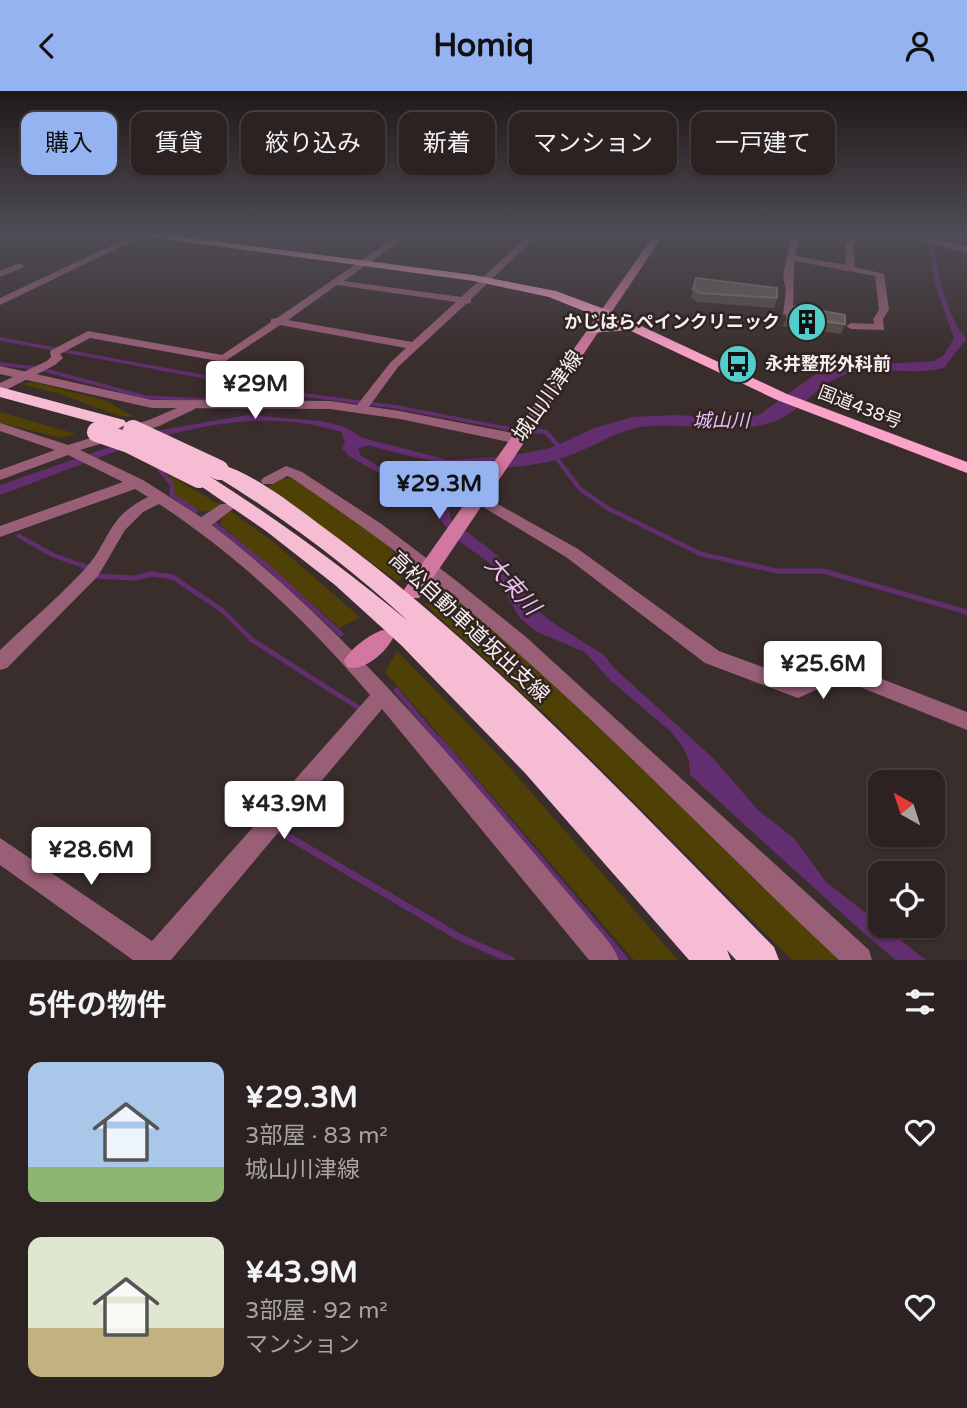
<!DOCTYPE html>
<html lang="ja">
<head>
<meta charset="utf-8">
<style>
	:root { --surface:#2c2221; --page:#382f2e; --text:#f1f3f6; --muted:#a6a4a5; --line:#483f3f; --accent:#95b2f1 }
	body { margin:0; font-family:"Varela Round","Noto Sans JP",sans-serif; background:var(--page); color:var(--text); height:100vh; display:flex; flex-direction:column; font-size:26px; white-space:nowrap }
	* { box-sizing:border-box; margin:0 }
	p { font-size:23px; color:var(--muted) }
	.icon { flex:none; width:38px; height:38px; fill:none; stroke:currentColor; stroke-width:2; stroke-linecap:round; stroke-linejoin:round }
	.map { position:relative; height:869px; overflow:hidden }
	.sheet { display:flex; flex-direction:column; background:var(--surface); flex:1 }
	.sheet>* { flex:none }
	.hud { position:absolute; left:21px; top:21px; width:926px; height:63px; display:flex; gap:14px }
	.needle { width:46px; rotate:321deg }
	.controls { position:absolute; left:868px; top:679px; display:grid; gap:14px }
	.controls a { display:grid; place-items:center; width:77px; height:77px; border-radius:14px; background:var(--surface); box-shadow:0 2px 5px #0004,0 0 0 2px var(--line); font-size:35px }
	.price { position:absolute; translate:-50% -60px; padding:0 16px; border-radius:7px; background:#fff; color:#222; font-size:23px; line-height:46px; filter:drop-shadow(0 2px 4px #0008) }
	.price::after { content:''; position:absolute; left:50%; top:42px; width:21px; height:16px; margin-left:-10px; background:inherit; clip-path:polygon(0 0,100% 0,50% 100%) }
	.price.current { background:var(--accent); color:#111 }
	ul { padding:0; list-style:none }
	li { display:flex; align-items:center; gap:21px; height:175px; padding:0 28px }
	li span { display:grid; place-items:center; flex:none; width:196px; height:140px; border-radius:14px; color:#555 }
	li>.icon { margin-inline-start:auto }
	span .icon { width:84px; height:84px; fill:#fffc; stroke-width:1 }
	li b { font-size:30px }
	h2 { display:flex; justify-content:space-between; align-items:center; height:84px; padding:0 28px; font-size:30px }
	.tag { padding:0 24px; border-radius:14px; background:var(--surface); box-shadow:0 2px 5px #0004,0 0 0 2px var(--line); font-size:24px; line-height:63px }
	.tag.current { background:var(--accent); color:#111 }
	header { display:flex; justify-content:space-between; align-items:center; height:91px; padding:0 28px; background:var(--accent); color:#111; font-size:32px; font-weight:700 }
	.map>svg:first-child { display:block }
</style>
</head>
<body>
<header><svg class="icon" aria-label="back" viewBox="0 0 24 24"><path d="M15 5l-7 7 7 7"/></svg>Homiq<svg class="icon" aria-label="person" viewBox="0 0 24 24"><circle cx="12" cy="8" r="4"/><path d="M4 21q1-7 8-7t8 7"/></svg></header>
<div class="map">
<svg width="967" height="869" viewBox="0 0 967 869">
	<rect width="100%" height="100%" fill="#3a2e2c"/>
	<path fill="#4f4006" d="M33 291 107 310 134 326 120 325 57 302 20 293Z
		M0 321 76 343 62 347 0 332Z
		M169 384 222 415 206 421 197 419 175 404Z
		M292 387C315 403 405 455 405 482L398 491 268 396 281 388Z
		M230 420 272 450 360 526 340 537 221 434V428Z
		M441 505 454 506 487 530 842 869H792L551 628 425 513Z
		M397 560 503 669 678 869H634L385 581Z"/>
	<path fill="#632e6f" d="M935 143 938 155 935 156C935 177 951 237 967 247L944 277C911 285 877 274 844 284 817 293 801 321 773 331 731 345 685 330 641 336 613 341 589 359 562 367 497 387 431 372 368 354L358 358 361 365 448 415 451 429 497 464 534 516 549 529 605 565 613 576 712 666 758 719 795 748 826 791 926 869H896L866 844 690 684 689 670 683 656 670 640 609 588 585 561 537 541 520 527 508 507 498 478 459 450 441 430 431 412 349 365 342 357 345 351 341 341C227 304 106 366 0 404V394L156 340 247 324 321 330 345 336 363 347 448 369 509 365 551 357 594 337 633 326 677 324 731 328 759 324 813 285 831 276 934 270 944 264 954 247 935 193 927 146 922 144Z"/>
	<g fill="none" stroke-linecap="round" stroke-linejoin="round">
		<path stroke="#632e6f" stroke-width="2.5" d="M937 143 946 150"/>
		<path stroke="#632e6f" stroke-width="3.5" d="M0 248 303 304
			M0 273 36 277
			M41 278 145 306 200 309 304 304 397 316 510 338"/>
		<path stroke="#632e6f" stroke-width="4.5" d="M504 337 510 338
			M535 340 546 341 562 359
			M555 365 580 398 609 418 701 463 758 476
			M158 376 172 394V404L196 420
			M216 434 268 476
			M19 445 53 464 86 476"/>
		<path stroke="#632e6f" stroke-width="5" d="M81 474 89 477
			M266 474 341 543
			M751 474 777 480H823L967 521
			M95 485 134 487 152 483 173 486 223 520 252 549 359 617
			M396 599 439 650"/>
		<path stroke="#632e6f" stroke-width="7" d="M438 648 625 869
			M277 739 459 846 511 869"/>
		<path fill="#995f77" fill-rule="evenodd" d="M0 143H10L0 149Z
			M136 143 145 144 0 214V207Z
			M400 143H410L344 190 461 206 530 143H539L471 208V212L466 213 398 276 365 321H355L354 318 390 272 406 257 280 234 224 271 90 247 60 263 63 267 55 274 6 299H0V292L47 270 51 266 50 260 88 240 222 264 271 231V228L277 227ZM337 194 456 211 412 251 288 229Z
			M791 143H799L796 165 846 174 845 155 850 143H858L853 155 855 176 884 183 889 219 883 228 884 239 851 238 846 235 851 232 874 233 873 228 879 219 875 185 795 170C792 188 795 204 792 222L783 224 786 199 783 186Z
			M19 172 24 175 22 177 0 186V180Z
			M191 311 195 312V318L159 335 80 359 143 389 201 426 221 413H231L234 417 212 434C335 529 432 644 533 761 551 783 570 804 588 826 599 840 613 853 619 869H589L382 618 171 869H133L0 774V747L152 850 370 604C308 531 238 465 159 413L143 421 125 439 98 485 7 577 0 579V559C28 532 58 507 84 479 111 450 105 427 148 406L135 398 0 446V435L123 391 68 364 0 389V379L55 359 0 340V332L68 354 149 329Z
			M286 375 302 381 380 432 454 488 526 546 869 859 872 869H839C707 745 582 611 441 496 393 457 343 422 292 387L287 385 273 393H263L261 390 263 387Z
			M478 402 578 458 719 560 798 589 822 576 841 572 967 621V639L840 588 798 607 705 572 566 466 473 410 470 407 473 404Z"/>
		<path fill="#995f77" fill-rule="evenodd" d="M896 143H913L967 156V162Z
			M0 275 152 309 330 310 400 320 518 343 526 348 518 353 400 328 330 318 152 317 0 283Z"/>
		<path fill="#d2779f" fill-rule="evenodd" d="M655 143H664L450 462 419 507H405L402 502 405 497Z
			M383 539 390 541 393 547C386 561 363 582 347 576L344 570C351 557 370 543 383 539Z"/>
		<path fill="#faa2c8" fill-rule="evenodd" d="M129 143H161L474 184 556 200 607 219 787 303 967 371V382L777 309 629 239 589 242V236L616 233 549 206 474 190Z"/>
		<path fill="#f6bcd3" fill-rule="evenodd" d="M0 296 124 329 127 333 118 338 0 306Z
			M219 373C252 381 296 416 323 436 486 555 632 713 774 856L779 869H736L727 859 731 869H689L525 682 401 554 335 494 266 440 189 387 192 383H206C277 428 343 476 408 530 347 474 283 426 212 383L209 379 212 375Z"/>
		<path stroke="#f6bcd3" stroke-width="20" d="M133 339 219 379
			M97 341 129 352 199 387"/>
	</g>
	<path fill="#584e47" d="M693 198 777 207 774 217 698 211 691 207Z
		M787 225 845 233 841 243 783 235Z"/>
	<path fill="#695f58" stroke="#7f7670" stroke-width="2" d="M696 187 777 197V207L700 202 693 198Z
		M795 215 845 224V233L787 225 791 216Z"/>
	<linearGradient id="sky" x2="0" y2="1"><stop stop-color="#201918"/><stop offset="0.54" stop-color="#4f4c56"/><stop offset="1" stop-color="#4f4c56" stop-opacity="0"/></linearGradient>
	<rect width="967" height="265" fill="url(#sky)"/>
	<defs>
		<symbol id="building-disc" viewBox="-11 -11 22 22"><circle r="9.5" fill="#52cdcc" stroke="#302423"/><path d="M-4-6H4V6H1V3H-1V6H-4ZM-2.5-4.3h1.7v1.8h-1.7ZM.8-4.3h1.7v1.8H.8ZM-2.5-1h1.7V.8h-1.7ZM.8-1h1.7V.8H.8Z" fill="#111"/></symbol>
		<symbol id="bus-disc" viewBox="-11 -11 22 22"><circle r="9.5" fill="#52cdcc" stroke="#302423"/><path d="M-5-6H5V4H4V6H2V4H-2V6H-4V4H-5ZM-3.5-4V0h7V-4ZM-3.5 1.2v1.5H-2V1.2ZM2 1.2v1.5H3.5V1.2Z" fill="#111"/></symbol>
	</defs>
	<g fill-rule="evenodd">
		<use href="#building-disc" x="785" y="209" width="44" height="44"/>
		<use href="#bus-disc" x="716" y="251" width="44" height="44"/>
	</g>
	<g text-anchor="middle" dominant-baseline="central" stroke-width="5" stroke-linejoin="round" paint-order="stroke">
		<g font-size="18" font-weight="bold" fill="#f7eeed" stroke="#302423" text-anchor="end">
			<text x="780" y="231">かじはらペインクリニック</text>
			<text x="765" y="273" text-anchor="start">永井整形外科前</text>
		</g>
		<g font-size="18" fill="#f7eeed" stroke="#302423">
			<text transform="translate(860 316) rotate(21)">国道438号</text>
		</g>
		<g font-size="19" font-style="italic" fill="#ebbef5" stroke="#302423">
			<text x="721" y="330">城山川</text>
		</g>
		<g font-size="21" fill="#f7eeed" stroke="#302423">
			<text transform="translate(548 305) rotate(-55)">城山川津線</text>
			<text transform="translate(469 536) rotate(43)">高松自動車道坂出支線</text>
		</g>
		<g font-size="23" font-style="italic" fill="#ebbef5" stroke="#302423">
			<text transform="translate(512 495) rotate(48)">大束川</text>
		</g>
	</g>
</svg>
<div class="controls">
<a><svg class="needle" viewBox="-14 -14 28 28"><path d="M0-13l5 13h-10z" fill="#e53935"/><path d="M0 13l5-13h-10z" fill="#a6a4a5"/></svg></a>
<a><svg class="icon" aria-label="locate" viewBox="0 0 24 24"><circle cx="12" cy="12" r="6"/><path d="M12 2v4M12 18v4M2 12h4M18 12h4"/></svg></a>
</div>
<b class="price" style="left:255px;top:330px">¥29M</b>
<b class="price current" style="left:439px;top:430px">¥29.3M</b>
<b class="price" style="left:823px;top:610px">¥25.6M</b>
<b class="price" style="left:284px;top:750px">¥43.9M</b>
<b class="price" style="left:91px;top:796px">¥28.6M</b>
<div class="hud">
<a class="tag current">購入</a>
<a class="tag">賃貸</a>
<a class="tag">絞り込み</a>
<a class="tag">新着</a>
<a class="tag">マンション</a>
<a class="tag">一戸建て</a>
</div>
</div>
<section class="sheet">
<h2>5件の物件<svg class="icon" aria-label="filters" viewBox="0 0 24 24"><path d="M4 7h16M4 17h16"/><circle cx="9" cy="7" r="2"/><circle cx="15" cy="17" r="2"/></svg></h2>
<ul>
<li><span style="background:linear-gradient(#a9c7e8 75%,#8fb573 0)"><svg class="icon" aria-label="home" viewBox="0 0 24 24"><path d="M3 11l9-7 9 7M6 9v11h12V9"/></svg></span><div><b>¥29.3M</b><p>3部屋 · 83 m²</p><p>城山川津線</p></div><svg class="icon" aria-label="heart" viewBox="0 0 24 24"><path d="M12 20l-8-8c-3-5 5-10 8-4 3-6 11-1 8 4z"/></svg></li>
<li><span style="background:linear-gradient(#dfe7d0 65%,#c2b280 0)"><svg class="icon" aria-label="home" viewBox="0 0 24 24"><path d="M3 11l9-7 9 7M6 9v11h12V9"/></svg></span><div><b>¥43.9M</b><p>3部屋 · 92 m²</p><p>マンション</p></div><svg class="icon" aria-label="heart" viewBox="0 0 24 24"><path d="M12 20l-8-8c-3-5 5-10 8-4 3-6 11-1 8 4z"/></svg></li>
</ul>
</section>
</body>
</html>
